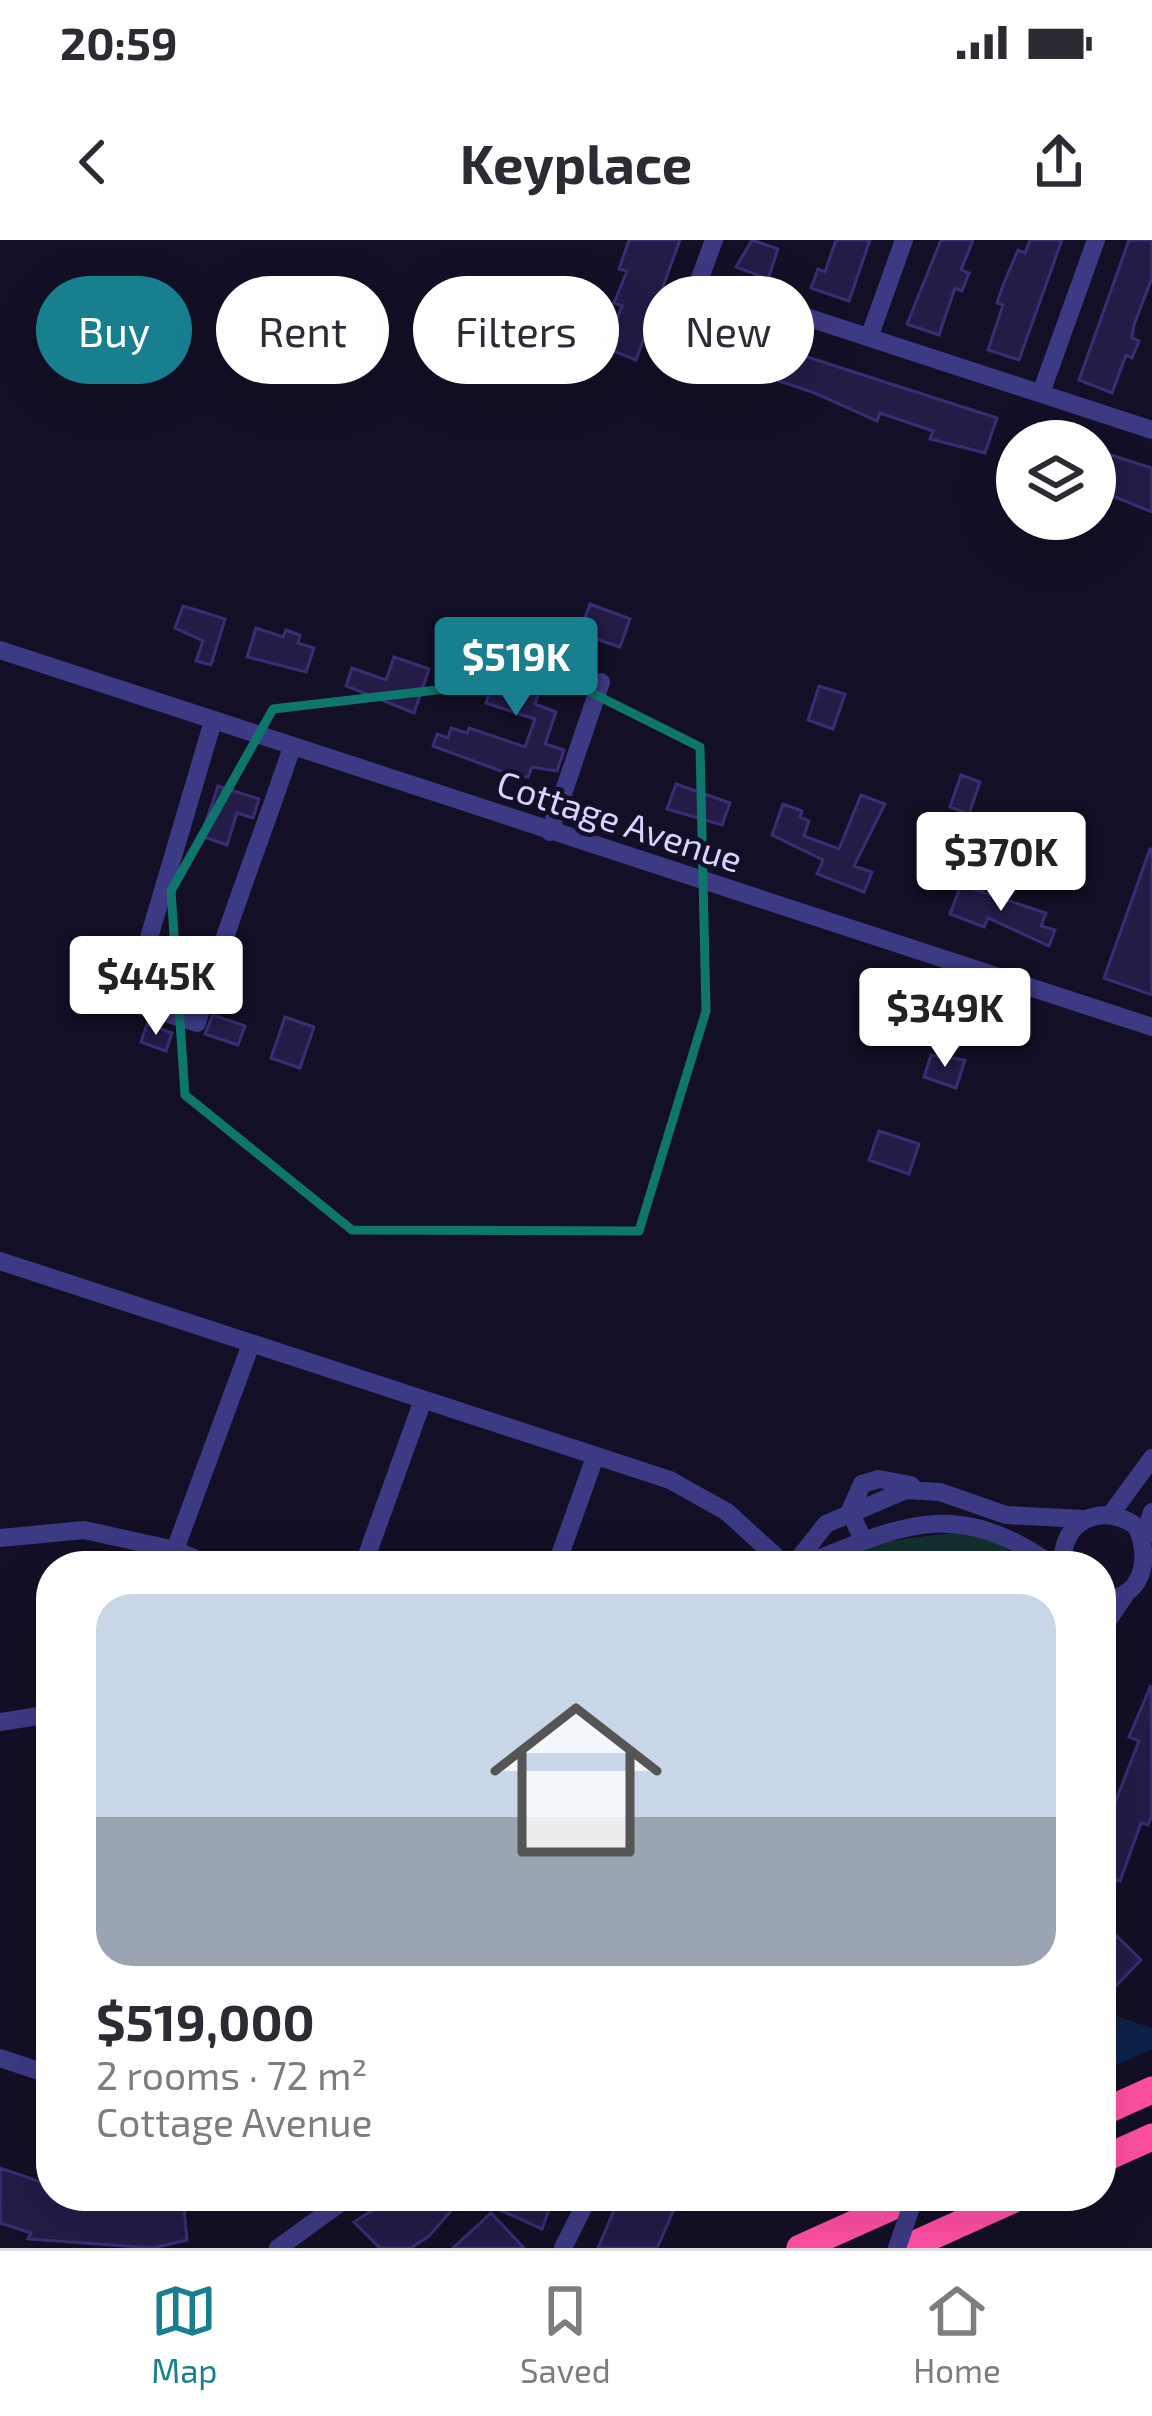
<!DOCTYPE html>
<html lang="en">
<head>
<meta charset="utf-8">
<style>
	:root { --surface:#fff; --page:#f2f2f3; --text:#2b2b33; --muted:#7c7c81; --line:#e1e1e2; --accent:#187f8f }
	body { margin:0; font-family:"Exo 2",sans-serif; background:var(--page); color:var(--text); height:100vh; display:flex; flex-direction:column; font-size:45px; white-space:nowrap }
	* { box-sizing:border-box; margin:0 }
	p { font-size:39px; color:var(--muted) }
	.icon { flex:none; width:66px; height:66px; fill:none; stroke:currentColor; stroke-width:2; stroke-linecap:round; stroke-linejoin:round }
	.map { position:relative; flex:1; overflow:hidden }
	.drawer { position:absolute; left:36px; top:1311px; width:1080px; height:660px; display:flex; flex-direction:column; background:var(--surface); border-radius:48px; box-shadow:0 12px 48px #0002 }
	.drawer>* { flex:none }
	.top-card { position:absolute; left:36px; top:36px; width:1080px; height:108px; display:flex; gap:24px }
	.tools { position:absolute; left:996px; top:180px; display:grid; gap:24px }
	.tools a { display:grid; place-items:center; width:120px; height:120px; border-radius:50%; background:var(--surface); box-shadow:0 12px 48px #0002; font-size:60px }
	.price { position:absolute; translate:-50% -102px; padding:0 27px; border-radius:12px; background:#fff; color:#222; font-size:39px; line-height:78px; filter:drop-shadow(0 3px 6px #0008) }
	.price::after { content:''; position:absolute; left:50%; top:72px; width:36px; height:27px; margin-left:-18px; background:inherit; clip-path:polygon(0 0,100% 0,50% 100%) }
	.price.current { background:var(--accent); color:#fff }
	ul { padding:0; list-style:none }
	li { display:grid; align-content:center; gap:24px; height:636px; padding:0 60px }
	li+li { border-top:3px solid var(--line) }
	li span { display:grid; place-items:center; height:372px; border-radius:36px; color:#555 }
	li>.icon { margin-inline-start:auto }
	span .icon { width:216px; height:216px; fill:#fffc; stroke-width:1 }
	li b { font-size:51px }
	.pill { padding:0 42px; border-radius:54px; background:var(--surface); box-shadow:0 12px 48px #0002; font-size:42px; line-height:108px }
	.pill.current { background:var(--accent); color:#fff }
	.status { display:flex; justify-content:space-between; align-items:center; height:84px; padding:0 60px; background:var(--surface); direction:ltr }
	.status svg { height:33px; fill:currentColor }
	header { display:flex; justify-content:space-between; align-items:center; height:156px; padding:0 60px; background:var(--surface); font-size:54px; font-weight:700 }
	.dock { display:flex; justify-content:space-around; align-items:center; height:168px; border-top:3px solid var(--line); background:var(--surface); font-size:33px; color:var(--muted) }
	.dock a { display:grid; justify-items:center; gap:6px }
	.dock .current { color:var(--accent) }
	.map>svg:first-child { display:block }
</style>
</head>
<body>
<div class="status"><b>20:59</b><svg viewBox="0 0 49 12"><path d="M0 12V9h3v3zM5 12V6h3v6zM10 12V3h3v9zM15 12V0h3v12zM26 1h20v11H26zM47 4h2v5h-2z"/></svg></div>
<header><svg class="icon" aria-label="back" viewBox="0 0 24 24"><path d="M15 5l-7 7 7 7"/></svg>Keyplace<svg class="icon" aria-label="share" viewBox="0 0 24 24"><path d="M12 15V3M7 8l5-5 5 5M5 13v7h14v-7"/></svg></header>
<div class="map">
<svg width="1152" height="2008" viewBox="0 0 1152 2008">
	<rect width="100%" height="100%" fill="#130f26"/>
	<path fill="#12302f" d="M953 1293 987 1297 1035 1326H982L946 1313H924L919 1326H827C861 1301 912 1298 953 1293Z"/>
	<path fill="#0c2248" d="M1101 1771 1152 1788V1809L1101 1832Z"/>
	<path fill="#241b47" stroke="#3b2d73" stroke-width="3" d="M629 0H680L636 120 606 108 622 66 614 63 627 31 619 29Z
		M752 0 778 9 768 39 736 27Z
		M836 0H870L849 61 811 48 818 29 825 32Z
		M941 0H973L961 30 969 33 962 51 955 48 939 95 907 84Z
		M1030 0H1062L1019 120 988 110 1003 65 997 63 1003 45 1018 10 1025 13Z
		M1129 0H1152V38L1134 85 1132 98 1139 101 1132 118 1126 115 1112 153 1079 140Z
		M714 87 997 178 985 213 930 199 933 191 880 173 877 181 812 152 758 134 756 141 703 120Z
		M1095 210 1152 228V272L1095 249Z
		M590 364 630 379 620 407 579 393Z
		M183 366 225 379 211 425 196 421 203 401 175 388Z
		M256 388 283 397 286 390 300 395 298 403 314 408 306 432 247 417Z
		M525 401 575 419 568 436 547 429 535 464 556 472 545 504 564 510 557 531 532 527 528 537 506 533 433 506 437 494 448 498 451 488 467 493 469 488 525 507 535 479 486 463 493 442 509 448Z
		M394 417 429 429 414 473 346 446 352 428 386 440Z
		M819 446 845 454 833 489 808 480Z
		M961 535 980 542 969 574 950 567Z
		M676 544 730 563 722 585 667 569Z
		M218 546 259 559 253 578 237 573 227 605 201 596Z
		M861 555 885 564 854 626 872 632 864 652 817 634 823 620 772 595 783 564 802 571 800 577 809 581 804 596 839 609Z
		M1150 609H1152V755L1104 738Z
		M961 645 1046 673 1041 686 1055 690 1049 706 988 678 984 687 950 674Z
		M213 775 245 786 238 805 205 794Z
		M285 777 314 787 300 828 271 818Z
		M147 784 172 793 166 811 141 802Z
		M931 815 965 820 956 848 924 837Z
		M879 891 919 904 909 934 869 920Z
		M1151 1445 1152 1575 1148 1585 1141 1583 1120 1641 1115 1639 1113 1667 1101 1666V1599L1139 1501 1129 1497Z
		M1117 1696 1141 1720 1101 1761V1712Z
		M0 1928 50 1945 51 1956H183L187 2000 153 2008 28 1999 31 1993 0 1983Z
		M395 1956H464L429 1996 411 2008H380L354 1982Z
		M496 1956H554L542 1989 491 1966Z
		M620 1956H680L657 2008H598Z
		M491 1973 524 2008H453Z"/>
	<g fill="none" stroke-linecap="round" stroke-linejoin="round">
		<path stroke="#3d3a85" stroke-width="18" d="M699 42 1152 190
			M870 95 904 0
			M668 125 714 0
			M1041 153 1096 0
			M0 410 1152 787
			M213 481 130 762 197 783C225 689 261 600 292 507
			M550 592 601 442
			M0 1021 670 1240 727 1272 786 1326
			M1111 1274 1152 1218
			M0 1298 84 1290 175 1310 212 1326
			M862 1298 850 1271 862 1244 879 1239 911 1245
			M1144 1298 1152 1272
			M169 1326 251 1104
			M363 1326 423 1160
			M556 1326 595 1217
			M793 1326 826 1284 906 1250 940 1252 1006 1275 1083 1279
			M801 1326C902 1285 955 1256 1054 1326
			M1063 1326C1059 1282 1101 1261 1136 1286 1152 1318 1143 1360 1101 1359
			M1101 1391 1125 1355
			M0 1482 51 1474
			M0 1818 51 1835
			M278 2008 350 1956
			M563 2008 589 1956"/>
		<path stroke="#ff4fa3" stroke-width="27" d="M1101 1873 1152 1850
			M1101 1920 1152 1897
			M800 2008 916 1956
			M906 2008 1021 1956"/>
		<path stroke="#3d3a85" stroke-width="18" d="M897 2008 915 1956"/>
	</g>
	<path fill="none" stroke="#0f766e" stroke-width="9" stroke-linejoin="round" d="M558 436 700 507 706 771 639 991 352 990 185 855 171 651 273 469Z"/>
	<g text-anchor="middle" dominant-baseline="central" stroke-width="9" stroke-linejoin="round" paint-order="stroke">
		<g font-size="36" fill="#d9d4ff" stroke="#130f26">
			<text transform="translate(620 580) rotate(18)">Cottage Avenue</text>
		</g>
	</g>
</svg>
<div class="tools">
<a><svg class="icon" aria-label="layers" viewBox="0 0 24 24"><path d="M12 4l9 5-9 5-9-5zM3 14l9 5 9-5"/></svg></a>
</div>
<b class="price current" style="left:516px;top:479px">$519K</b>
<b class="price" style="left:1001px;top:674px">$370K</b>
<b class="price" style="left:156px;top:798px">$445K</b>
<b class="price" style="left:945px;top:830px">$349K</b>
<div class="top-card">
<a class="pill current">Buy</a>
<a class="pill">Rent</a>
<a class="pill">Filters</a>
<a class="pill">New</a>
</div>
<section class="drawer">
<ul>
<li><span style="background:linear-gradient(#c9d6e8 60%,#9aa5b1 0)"><svg class="icon" aria-label="home" viewBox="0 0 24 24"><path d="M3 11l9-7 9 7M6 9v11h12V9"/></svg></span><div><b>$519,000</b><p>2 rooms · 72 m²</p><p>Cottage Avenue</p></div></li>
</ul>
</section>
</div>
<nav class="dock">
<a class="current"><svg class="icon" aria-label="map" viewBox="0 0 24 24"><path d="M3 6l6-2 6 2 6-2v14l-6 2-6-2-6 2zM9 4v14M15 6v14"/></svg>Map</a>
<a><svg class="icon" aria-label="saved" viewBox="0 0 24 24"><path d="M7 4h10v16l-5-4-5 4z"/></svg>Saved</a>
<a><svg class="icon" aria-label="home" viewBox="0 0 24 24"><path d="M3 11l9-7 9 7M6 9v11h12V9"/></svg>Home</a>
</nav>
</body>
</html>
